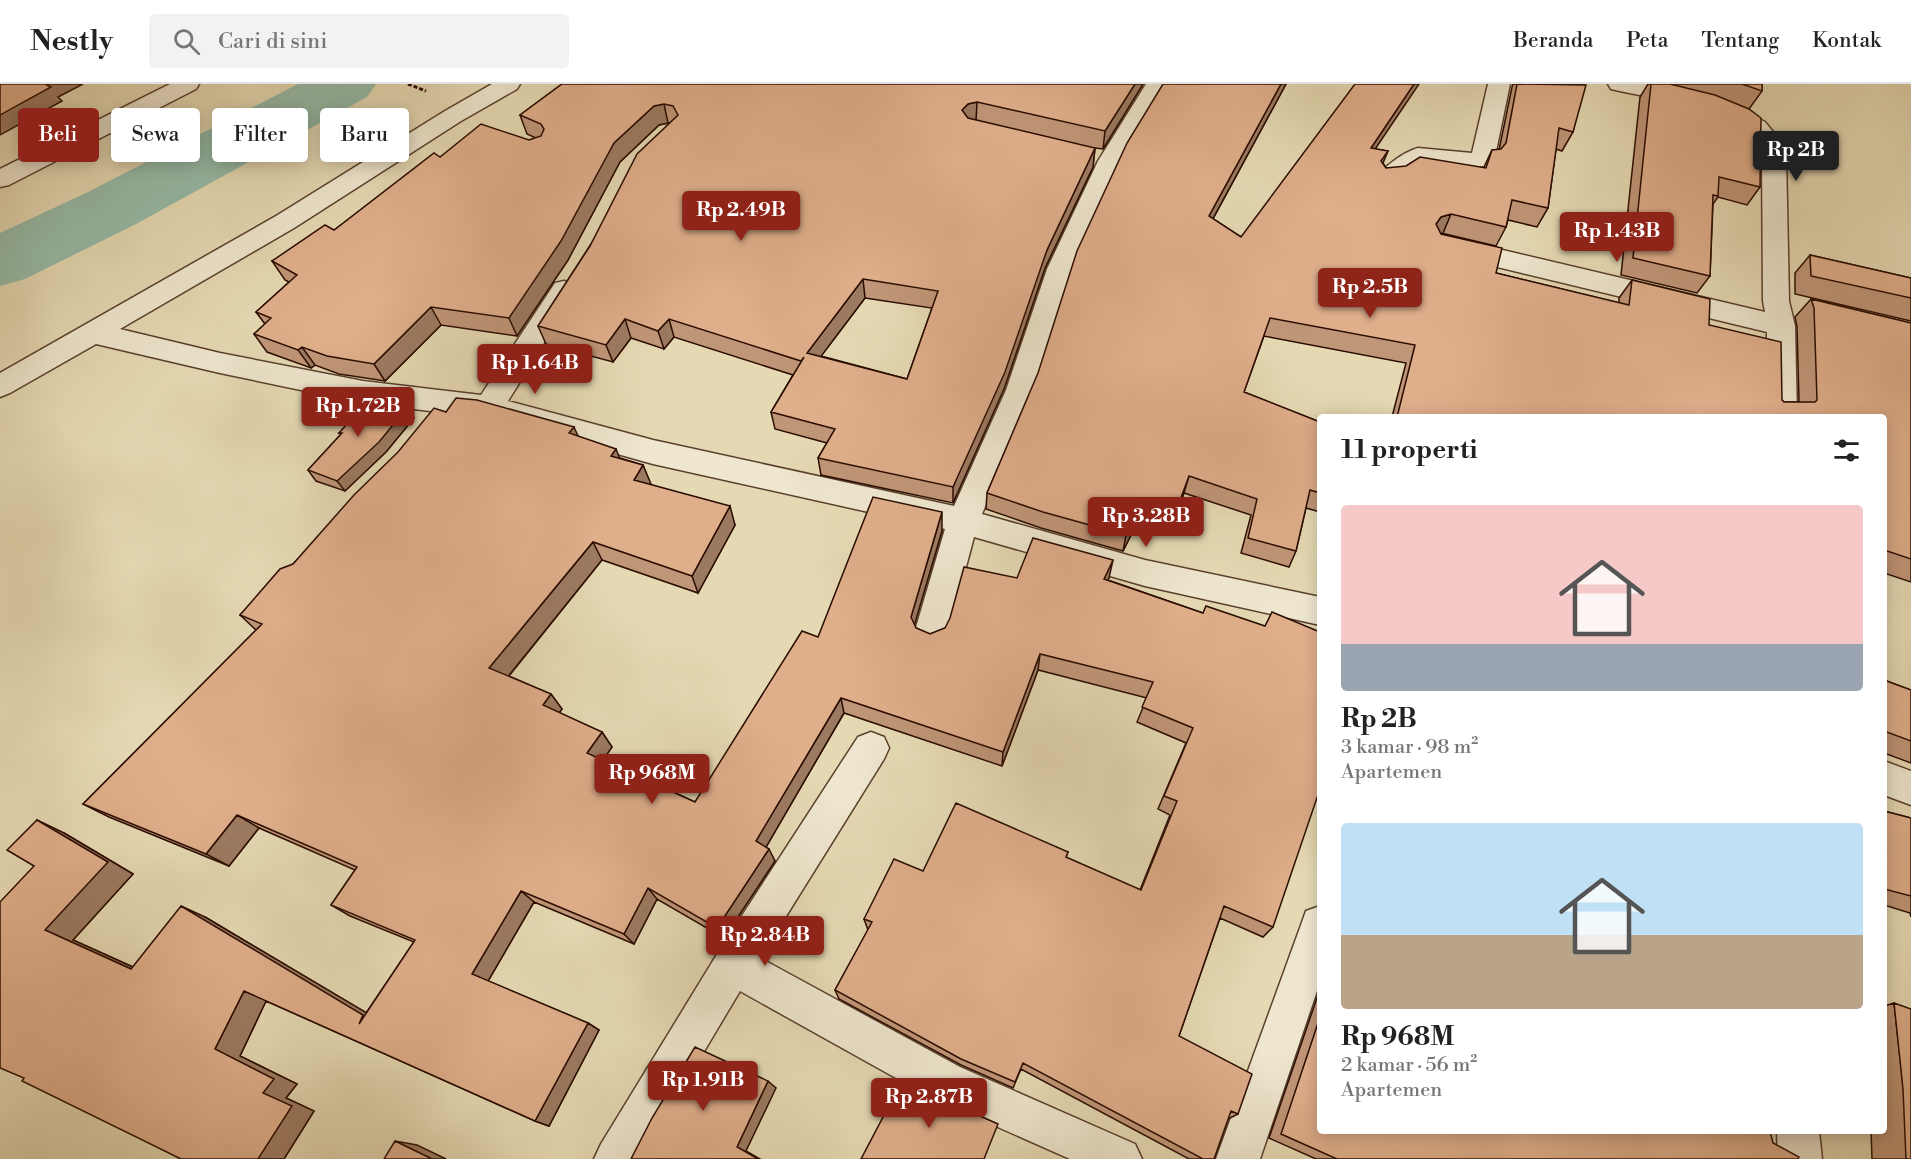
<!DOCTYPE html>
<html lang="id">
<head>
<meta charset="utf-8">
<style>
	:root { --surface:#fff; --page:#f2f2f2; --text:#222; --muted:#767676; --line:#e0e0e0; --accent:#8f2418 }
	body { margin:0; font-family:"Libre Bodoni",serif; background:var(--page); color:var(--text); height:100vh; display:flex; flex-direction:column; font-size:22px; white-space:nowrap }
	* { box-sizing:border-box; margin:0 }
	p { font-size:20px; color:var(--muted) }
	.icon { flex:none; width:33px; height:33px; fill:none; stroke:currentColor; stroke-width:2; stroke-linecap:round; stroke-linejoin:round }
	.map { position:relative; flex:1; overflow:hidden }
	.side { position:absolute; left:1317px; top:330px; width:570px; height:720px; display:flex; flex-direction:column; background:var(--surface); border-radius:6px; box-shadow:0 3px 15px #0003 }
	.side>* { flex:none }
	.guide { position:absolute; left:18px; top:24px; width:570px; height:54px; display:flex; gap:12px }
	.price { position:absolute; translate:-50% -51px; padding:0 14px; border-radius:6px; background:var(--accent); color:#fff; font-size:20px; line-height:39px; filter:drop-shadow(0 2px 3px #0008) }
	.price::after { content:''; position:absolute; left:50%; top:36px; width:18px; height:14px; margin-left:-9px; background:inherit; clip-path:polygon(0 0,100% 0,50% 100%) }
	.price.active { background:#222; color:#fff }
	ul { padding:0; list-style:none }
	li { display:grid; align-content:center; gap:12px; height:318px; padding:0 24px }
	li span { display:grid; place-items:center; height:186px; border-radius:6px; color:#555 }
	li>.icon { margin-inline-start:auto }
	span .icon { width:108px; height:108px; fill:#fffc; stroke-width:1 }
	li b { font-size:26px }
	h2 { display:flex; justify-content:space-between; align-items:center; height:72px; padding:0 24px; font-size:26px }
	.tag { padding:0 21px; border-radius:6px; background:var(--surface); box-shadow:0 3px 15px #0003; font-size:21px; line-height:54px }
	.tag.active { background:var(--accent); color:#fff }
	header { display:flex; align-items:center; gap:36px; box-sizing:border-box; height:84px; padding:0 30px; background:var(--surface); border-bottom:2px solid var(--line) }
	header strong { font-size:28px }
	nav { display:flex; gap:33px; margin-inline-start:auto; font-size:21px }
	.search { width:420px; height:54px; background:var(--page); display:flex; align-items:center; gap:15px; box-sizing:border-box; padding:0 21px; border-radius:6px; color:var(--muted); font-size:22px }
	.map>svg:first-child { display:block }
</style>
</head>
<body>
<header>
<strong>Nestly</strong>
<div class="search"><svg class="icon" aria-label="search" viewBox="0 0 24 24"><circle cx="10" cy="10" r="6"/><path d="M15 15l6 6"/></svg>Cari di sini</div>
<nav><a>Beranda</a><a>Peta</a><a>Tentang</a><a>Kontak</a></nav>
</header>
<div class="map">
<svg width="1911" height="1075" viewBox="0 0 1911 1075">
	<rect width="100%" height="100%" fill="#e5d9b3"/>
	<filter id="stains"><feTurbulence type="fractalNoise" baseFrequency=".00333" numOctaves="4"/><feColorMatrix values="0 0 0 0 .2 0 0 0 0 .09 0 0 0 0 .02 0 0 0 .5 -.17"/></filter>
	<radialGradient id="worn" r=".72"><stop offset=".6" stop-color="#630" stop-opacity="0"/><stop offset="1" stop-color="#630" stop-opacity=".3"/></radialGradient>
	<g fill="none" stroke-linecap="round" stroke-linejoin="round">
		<path fill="#96bba8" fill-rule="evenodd" d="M298 0H376L367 13 136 140 25 195 0 202V149L88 108Z"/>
		<defs>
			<path id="minor" d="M170 0H199L196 5 9 101 0 103V85Z
				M492 0H520L517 5 461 37 294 144 120 245 220 269 363 297 481 311 555 199 564 197 573 199 577 206 508 317 653 356 954 422 1006 306 1047 185 1098 77 1146 0H1168L1122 77 1073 185 1034 306 982 430 1145 476 1320 513V541L1145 502 974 453 948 550 943 560 931 564 919 560 914 550 945 445 653 380 489 334 363 319 220 289 96 260 10 309 0 313V289L276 132 445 27Z
				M1488 0H1510L1494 77 1491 82 1456 85 1423 80C1409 91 1397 105 1379 101L1376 95C1384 82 1404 68 1418 64L1472 69Z
				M1608 0H1650L1735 22 1765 38 1778 54 1786 70 1789 217 1795 242 1797 333H1767V248L1456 173 1447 170 1443 164 1447 158 1456 155 1765 228 1763 217 1762 70C1759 63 1756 56 1750 50 1723 23 1649 14 1611 5Z
				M871 648 884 653 889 664 884 675 760 874 960 983 1135 1060 1142 1075H1070L930 1013 740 907 640 1075H594L601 1060 719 867 858 653Z
				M1884 677 1911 687V721L1884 711Z
				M1320 822V898L1260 1075H1216L1301 841 1306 827Z
				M1777 1047H1819L1822 1075H1778Z"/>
		</defs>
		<use href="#minor" stroke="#593f2d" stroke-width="3"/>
		<path stroke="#2a0c00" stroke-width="3" stroke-dasharray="4 2" stroke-linecap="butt" d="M408 0 426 7"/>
		<use href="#minor" fill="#eee6ce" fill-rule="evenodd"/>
	</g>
	<path fill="#c09678" stroke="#2a0c00" stroke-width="1.5" fill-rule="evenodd" d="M562 0H1143L1103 65 1095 64 1093 83 1045 184 1004 305 953 419 821 391 818 374 827 359 775 345 771 328 793 291 674 253 664 265 631 254 613 278 546 260 538 242 669 39 659 41 620 78 568 176 517 252 441 241 385 297 339 290 315 281 311 284 267 268 254 250 265 240 256 228 289 198 285 196 272 177 334 146 440 73 529 56 536 54 527 50 520 31ZM865 214 932 224 907 295 821 272Z
		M1163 0H1286L1213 135 1241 153 1376 65 1388 67 1383 79 1386 84 1484 83 1492 66H1499L1512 3 1513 0H1584L1573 48 1562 67 1556 65 1548 124 1537 143 1508 136 1506 143 1496 162 1441 149 1496 189 1619 219V214L1632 196 1709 241 1784 318H1799L1797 242 1795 233 1811 215 1911 239V498L1884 489V333H1392L1406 279 1264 252 1244 308 1320 338V428L1306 424 1296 467 1289 483 1241 469 1251 431 1184 409 1170 446 1138 437 1123 467 1041 444 986 425 987 409Z
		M1648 0H1762V7L1749 25 1760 103 1747 121 1718 113 1713 120 1710 192 1697 209 1621 191 1640 13Z
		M1810 171 1911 194V237L1795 210V189Z
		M407 324 414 334 386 368 345 407 316 397 308 386 341 350 339 349Z
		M446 328 578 352 620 374 643 381 650 400 735 441 698 509 602 476 509 592 551 610 562 625 559 629 602 648 612 663 603 676 695 718 818 553 942 447 914 541 916 544 930 550 945 544 1017 494H1109L1108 496 1203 529 1273 843 1263 853 1220 834 1179 952 1238 1030 1228 1035 1214 1075H1189L1021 985 1013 1004 961 981 839 915 835 906 868 846 864 835 923 787 1068 768 1066 774 1140 806 1170 731 1158 725 1186 659 1137 638 1147 614 1038 586 1002 682 844 629 766 763 775 777 724 854 657 815 634 860 534 818 488 897 588 939 599 946 549 1042 535 1037 266 917 240 972 297 1000 286 1014 314 1027 284 1075H181L24 994 34 782 64 749 133 790 73 856 133 883 205 833 366 929 414 858 350 832 331 821 355 786 259 744 229 782 109 733 83 720 256 546 240 531 293 480Z
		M1884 596 1911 606V679L1884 669Z
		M1884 727 1911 734V833L1910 829 1884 821Z
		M1320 905V1047L1773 1059 1798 1075H1316L1269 1054Z
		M1894 919 1911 1075H1872L1871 1047H1884V922Z"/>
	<path fill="#9c7a61" stroke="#2a0c00" stroke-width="1.5" d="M45 0H83L58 13 62 17 0 51V31Z
		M1135 0H1143L1103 65 1105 47Z
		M1281 0H1286L1204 151 1209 132Z
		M1414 0H1419L1363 83 1371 64Z
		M977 18 976 37 967 39 962 26 968 20Z
		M664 20 668 39 659 41 620 78 568 176 517 252 509 234 614 59 654 22Z
		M1095 64 1093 83 1045 184 1004 305 953 419V403L1047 166Z
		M1451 130 1443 149 1432 152 1436 140 1441 133Z
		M863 195 865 214 810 287 807 269Z
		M431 223 441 241 385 297 374 280Z
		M625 235 631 254 613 278 606 261Z
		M669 235 674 253 664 265 658 247Z
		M302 263 315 281 311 284 298 266Z
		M407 324 414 334 386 368 345 407 337 397Z
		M574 343 583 363 569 349Z
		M616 365 624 385 611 372Z
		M643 381 651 400 642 415 634 396Z
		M1189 392 1184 409 1170 446 1175 430Z
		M1142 420 1138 437 1123 467 1126 451Z
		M730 422 735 441 698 509 692 492Z
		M942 428V447L912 549 911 533Z
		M593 458 602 476 502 600 489 584Z
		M1113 476 1109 494 1100 512 1104 495Z
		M1040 570 1038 586 1002 682 1003 668Z
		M551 610 562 625 554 636 543 621Z
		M841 614 844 629 762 770 756 757Z
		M602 648 612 663 598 683 587 669Z
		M237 731 259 744 229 782 206 770Z
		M37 736 64 749 133 790 73 856 157 894 131 885 45 846Z
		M769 765 775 777 724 854 717 844Z
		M648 804 657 815 634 860 624 850Z
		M521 807 534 818 487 899 472 890Z
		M181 822 205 833 382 938 378 947Z
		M244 907 267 915 240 972 297 1000 286 1014 314 1027 284 1075H258L263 1009 215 965Z
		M588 939 599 946 549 1042 535 1037Z
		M768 997 776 1004 746 1067 760 1075H758L737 1063Z
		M395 1057 417 1061 446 1075H432Z"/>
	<path fill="#dfae8b" stroke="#2a0c00" stroke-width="1.5" fill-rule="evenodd" d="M0 0H45L51 3 0 31Z
		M562 0H1135L1105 47 977 18 968 20 962 26 968 34 1095 64 1047 166 1005 288 953 403 818 374 835 345 771 328 804 273 801 277 669 235 658 247 625 235 606 261 538 242 590 162 637 70 678 31 673 22 664 20 654 22 614 59 561 157 509 234 431 223 374 280 327 272 302 263 298 266 254 250 271 234 256 228 297 191 272 177 325 141 334 146 434 69 440 73 481 40 529 56 541 52 544 45 541 40 520 31ZM863 195 938 207 907 295 807 269Z
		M1163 0H1281L1209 132 1241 153 1355 0H1414L1371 64 1388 67 1381 77 1386 84 1406 82 1420 73 1486 84 1492 66 1501 65 1506 59 1517 0 1586 1 1573 48 1559 44 1548 124 1512 116 1506 143 1451 130 1441 133 1436 140 1441 150 1502 164 1496 189 1629 221 1632 196 1710 215 1709 241 1781 258 1782 316 1784 318H1815L1817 316 1814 224 1811 215 1911 239V475L1884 466V333H1397L1415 261 1270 234 1244 308 1320 338V409L1310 406 1296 467 1248 454 1257 415 1189 392 1175 430 1142 420 1126 451 1043 428 987 409 1038 289 1077 167 1127 59Z
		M1651 0H1670L1715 11 1749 25 1761 34 1760 103 1719 93 1718 112 1713 111 1710 192 1633 174Z
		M1742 0H1762V7Z
		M1810 171 1911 194V214L1811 192Z
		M371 313 407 324 379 358 337 397 308 386 342 349H339Z
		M456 314 477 316 574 343 569 349 616 365 611 372 643 381 634 396 730 422 692 492 593 458 489 584 551 610 543 621 602 648 587 669 695 718 802 547 818 553 873 413 942 428 911 533 916 544 930 550 945 544 950 534 964 483 1017 494 1033 454 1113 476 1104 495 1203 529 1206 522 1265 542 1272 528 1320 548V705L1273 843 1224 822 1179 952 1252 990 1238 1030 1231 1027 1214 1075H1203L1023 979 1015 998 961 975 835 906 872 838 864 835 894 775 923 787 956 719 1068 768 1066 773 1141 806 1177 717 1164 712 1193 644 1142 623 1153 598 1040 570 1003 668 841 614 756 757 769 765 717 844 648 804 624 850 521 807 472 890 588 939 535 1037 244 907 215 965 274 995 263 1009 292 1022 258 1075H181L22 997 24 994 0 984V818L34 782 7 766 37 736 108 778 45 846 131 885 181 822 363 931 359 940 415 856 331 821 357 783 237 731 206 770 83 720 262 540 240 531 280 485 293 480 354 411 398 368 434 324 446 328Z
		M1884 596 1911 606V657L1884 647Z
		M1884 727 1911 734V812L1884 805Z
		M1894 919 1911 925V1075H1906L1903 1005Z
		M1320 933V1047H1770L1773 1059 1799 1073 1798 1075H1337L1281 1050Z
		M695 963 768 997 737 1063 758 1075H631L652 1034Z
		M903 995 928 1009 998 1040 984 1075H861Z
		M395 1057 432 1075H384Z"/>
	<rect width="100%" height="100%" filter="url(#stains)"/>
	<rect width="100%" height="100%" fill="url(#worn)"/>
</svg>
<b class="price active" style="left:1796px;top:98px">Rp 2B</b>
<b class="price" style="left:741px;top:158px">Rp 2.49B</b>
<b class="price" style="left:1617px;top:179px">Rp 1.43B</b>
<b class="price" style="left:1370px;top:235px">Rp 2.5B</b>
<b class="price" style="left:535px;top:311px">Rp 1.64B</b>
<b class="price" style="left:358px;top:354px">Rp 1.72B</b>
<b class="price" style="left:1146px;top:464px">Rp 3.28B</b>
<b class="price" style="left:652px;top:721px">Rp 968M</b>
<b class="price" style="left:765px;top:883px">Rp 2.84B</b>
<b class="price" style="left:703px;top:1028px">Rp 1.91B</b>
<b class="price" style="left:929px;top:1045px">Rp 2.87B</b>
<div class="guide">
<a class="tag active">Beli</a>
<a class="tag">Sewa</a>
<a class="tag">Filter</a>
<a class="tag">Baru</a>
</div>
<section class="side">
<h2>11 properti<svg class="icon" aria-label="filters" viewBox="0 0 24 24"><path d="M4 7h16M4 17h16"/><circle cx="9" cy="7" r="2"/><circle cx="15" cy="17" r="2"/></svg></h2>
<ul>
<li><span style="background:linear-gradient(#f6c9c9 75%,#9aa5b1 0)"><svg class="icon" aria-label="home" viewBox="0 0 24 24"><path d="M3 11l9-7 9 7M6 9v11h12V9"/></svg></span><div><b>Rp 2B</b><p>3 kamar · 98 m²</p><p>Apartemen</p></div></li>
<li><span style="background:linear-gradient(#bfe0f5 60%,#b9a48a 0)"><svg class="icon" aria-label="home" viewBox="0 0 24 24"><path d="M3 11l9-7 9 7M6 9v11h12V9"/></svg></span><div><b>Rp 968M</b><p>2 kamar · 56 m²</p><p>Apartemen</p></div></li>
</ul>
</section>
</div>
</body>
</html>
